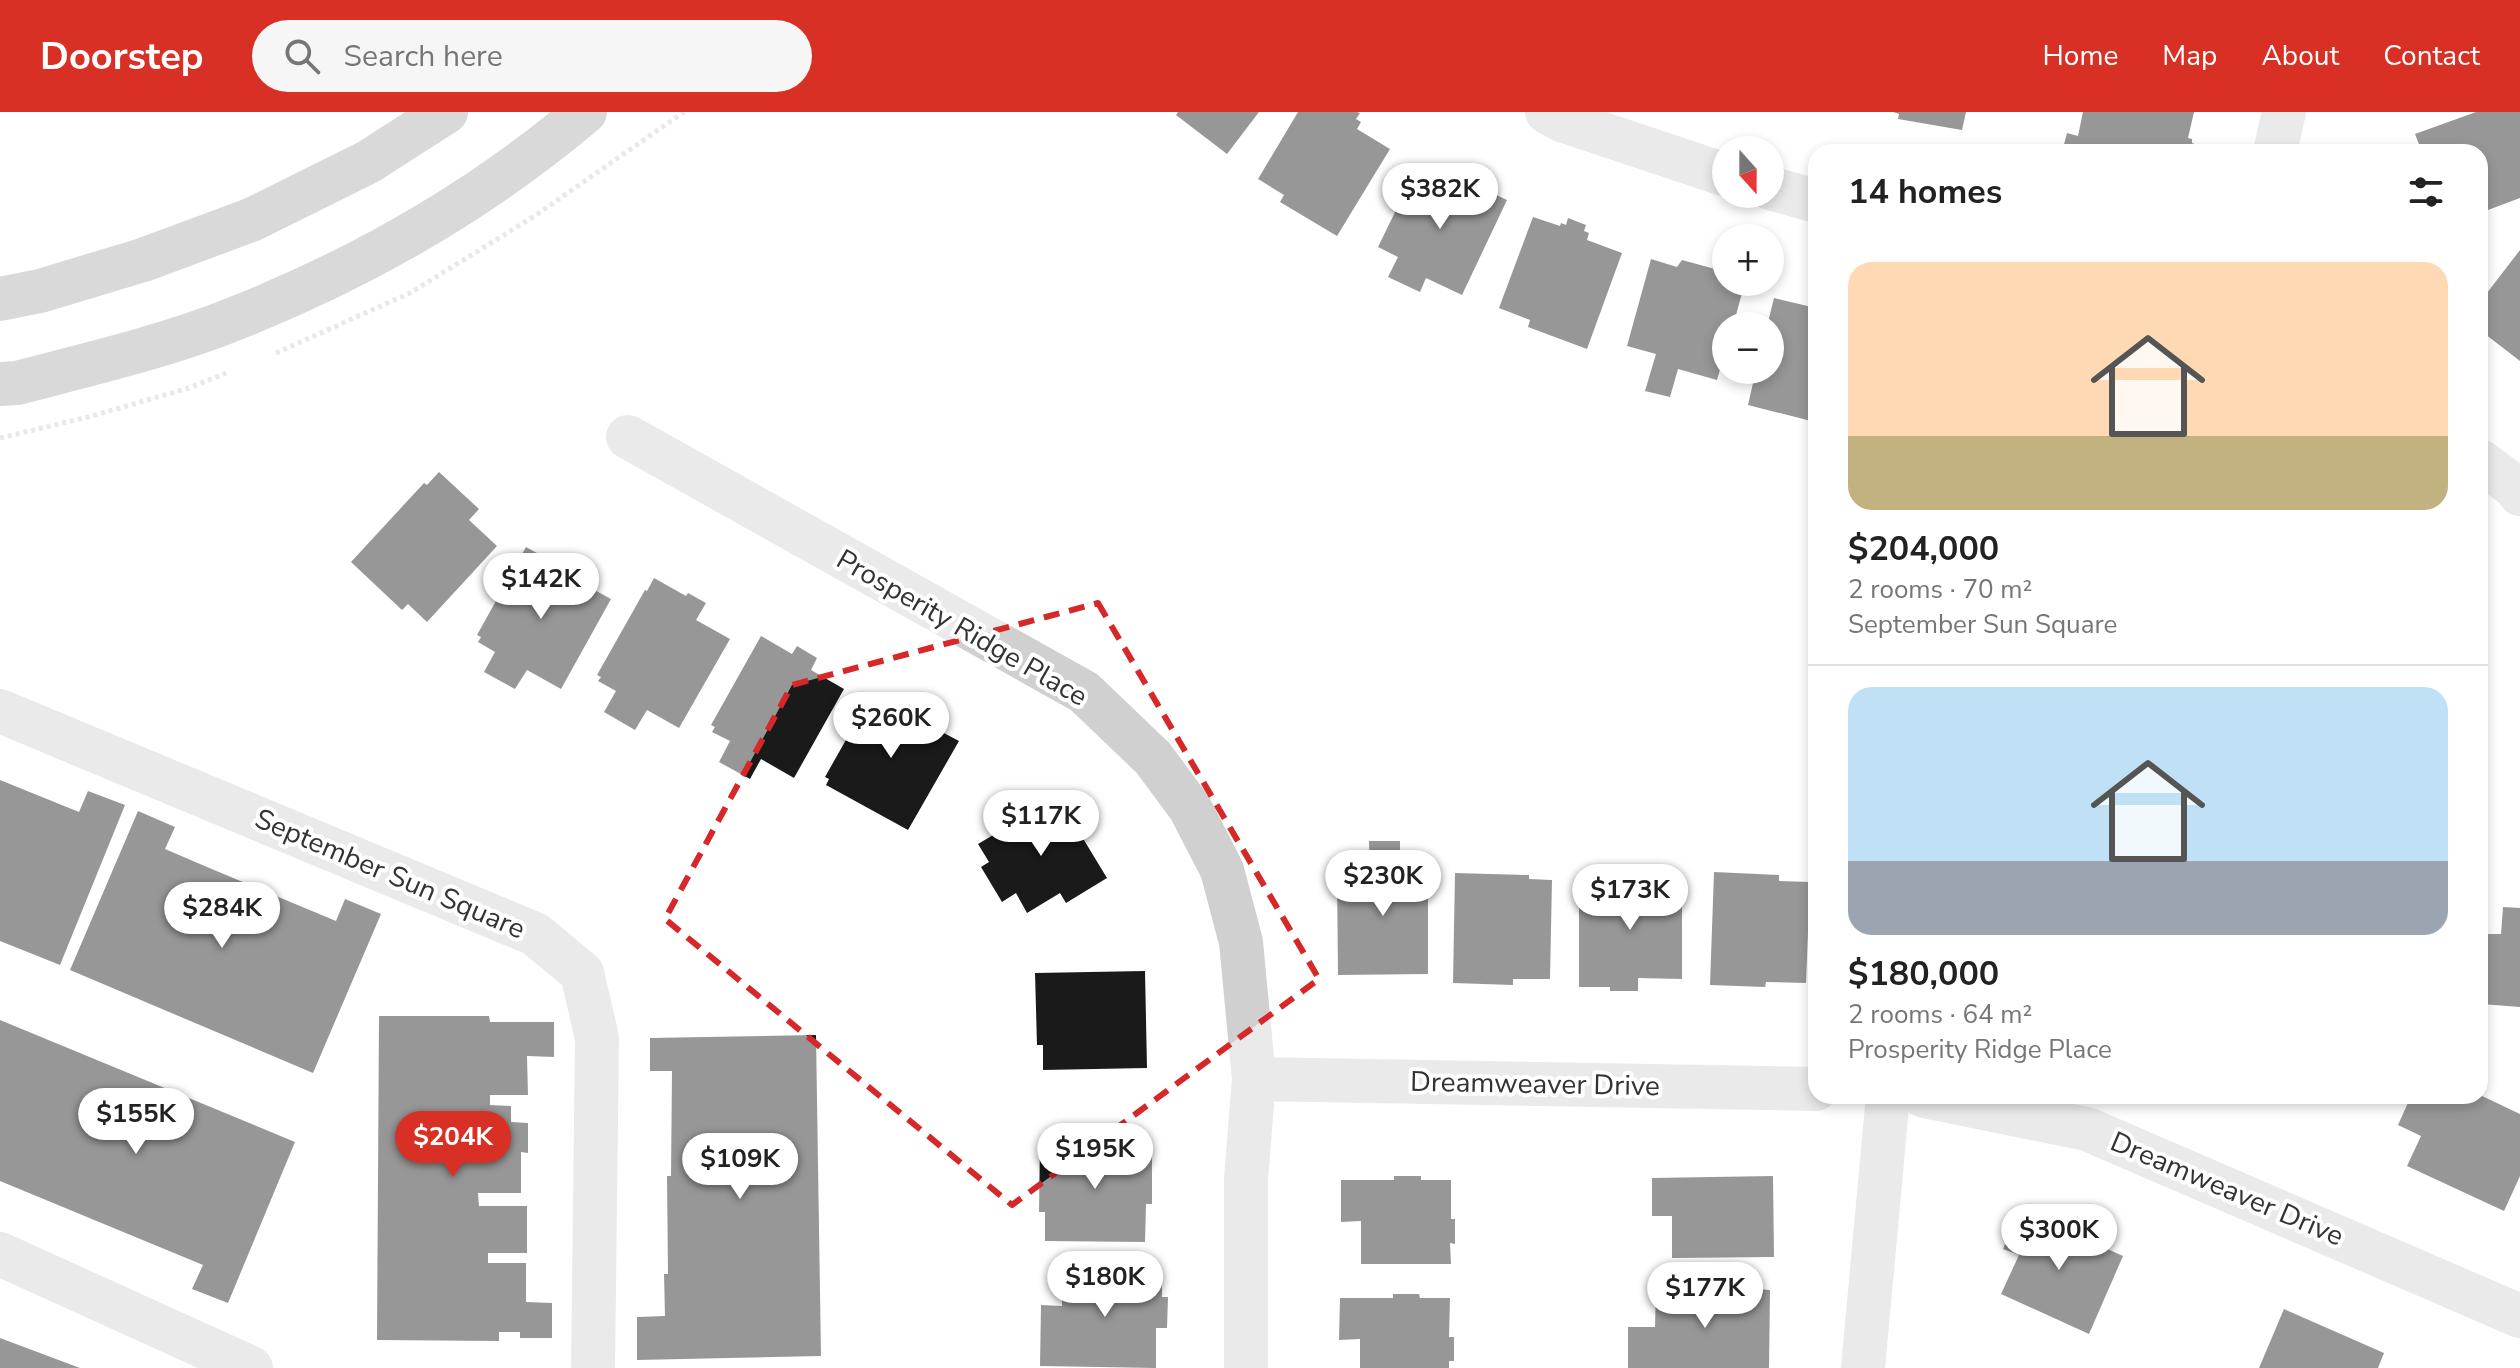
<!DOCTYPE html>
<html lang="en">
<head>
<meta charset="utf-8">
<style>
	:root { --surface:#fff; --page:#f6f6f6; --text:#222; --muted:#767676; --line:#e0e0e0; --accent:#d93025 }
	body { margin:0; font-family:"Nunito Sans",sans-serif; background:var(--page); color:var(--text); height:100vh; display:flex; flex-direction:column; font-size:30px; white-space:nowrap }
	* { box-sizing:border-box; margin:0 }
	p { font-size:26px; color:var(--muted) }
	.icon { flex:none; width:44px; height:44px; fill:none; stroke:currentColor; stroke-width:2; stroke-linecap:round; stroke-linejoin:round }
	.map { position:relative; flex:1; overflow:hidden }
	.details { position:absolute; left:1808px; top:32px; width:680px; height:960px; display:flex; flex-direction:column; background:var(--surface); border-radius:24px; box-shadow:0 4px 12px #0003 }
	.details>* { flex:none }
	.needle { width:52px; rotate:159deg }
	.buttons { position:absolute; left:1712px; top:24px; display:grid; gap:16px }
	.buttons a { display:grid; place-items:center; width:72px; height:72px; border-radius:50%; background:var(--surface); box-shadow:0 4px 12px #0003; font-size:40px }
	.price { position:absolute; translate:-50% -68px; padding:0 18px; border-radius:28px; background:#fff; color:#222; font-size:26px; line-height:52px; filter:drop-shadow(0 2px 4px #0008) }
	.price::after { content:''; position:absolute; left:50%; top:48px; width:24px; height:18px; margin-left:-12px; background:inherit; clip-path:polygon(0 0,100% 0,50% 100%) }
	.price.current { background:var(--accent); color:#fff }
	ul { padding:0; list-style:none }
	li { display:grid; align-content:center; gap:16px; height:424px; padding:0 40px }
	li+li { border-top:2px solid var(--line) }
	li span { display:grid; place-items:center; height:248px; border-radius:24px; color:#555 }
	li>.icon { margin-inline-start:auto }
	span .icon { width:144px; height:144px; fill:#fffc; stroke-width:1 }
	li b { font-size:34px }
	h2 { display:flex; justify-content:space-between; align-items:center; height:96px; padding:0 40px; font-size:34px }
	header { display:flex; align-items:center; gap:48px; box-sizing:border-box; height:112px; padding:0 40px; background:var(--accent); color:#fff }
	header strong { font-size:38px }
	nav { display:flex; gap:44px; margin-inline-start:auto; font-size:28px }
	.search { width:560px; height:72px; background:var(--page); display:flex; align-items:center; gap:20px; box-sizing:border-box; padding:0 28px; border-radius:44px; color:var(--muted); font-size:30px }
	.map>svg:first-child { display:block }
</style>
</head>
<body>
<header>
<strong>Doorstep</strong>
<div class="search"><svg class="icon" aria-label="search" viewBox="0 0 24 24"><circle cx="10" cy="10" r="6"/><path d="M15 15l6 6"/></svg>Search here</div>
<nav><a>Home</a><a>Map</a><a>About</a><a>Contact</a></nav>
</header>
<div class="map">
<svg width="2520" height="1256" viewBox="0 0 2520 1256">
	<rect width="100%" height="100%" fill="#fff"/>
	<path fill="#1a1a1a" d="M1178 0H1259L1227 42 1176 3Z
		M1298 0H1357L1360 1 1356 7 1361 10 1357 17 1390 37 1337 124 1280 90 1284 83 1258 67Z
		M1893 0H1966L1962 18 1898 7 1899 2Z
		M2083 0H2194L2188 26 2192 27V31L2198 33 2196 40H2062L2067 21 2078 24Z
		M2476 0H2520V86L2480 101V40H2422L2415 22Z
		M1417 55 1440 66H1445L1448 60 1507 88 1462 183 1426 166 1420 180 1388 165 1398 145 1378 135Z
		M1533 105 1560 114 1561 111 1566 113 1568 106 1586 113 1584 119 1589 121 1587 128 1622 141 1587 237 1528 215 1530 208 1499 196Z
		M2520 138V249L2485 222 2488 218 2480 211V190Z
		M1651 147 1677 155 1682 148 1726 160V170H1745L1733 214H1726V237L1717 268 1678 257 1670 285 1645 279 1656 242 1627 234Z
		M1774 186 1816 196V302L1813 301 1811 309 1748 293 1756 258H1770V214H1767Z
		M439 360 479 397 469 408 497 434 427 510 408 492 402 498 351 450 424 371 427 373Z
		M526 435 557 452 562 444 582 454 576 468 611 487 561 577 527 558 515 577 484 560 495 540 478 530 481 525 477 523Z
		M654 466 686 484 688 481 706 491 696 508 730 527 679 616 647 598 635 618 604 600 616 579 598 569 601 565 597 563 645 478 647 479Z
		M761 524 792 542 797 534 817 546 811 558 844 577 794 666 761 647 750 667 719 650 730 629 712 620 715 615 711 613Z
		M873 580 898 594 900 591 906 595 911 587 927 596 923 610 959 629 908 718 826 673 829 667 825 665Z
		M0 668 79 700 88 679 125 693 60 853 0 829Z
		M1062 682 1077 708 1073 710 1107 766 1066 791 1060 781 1027 801 1016 781 1002 790 981 755 989 750 978 732Z
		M138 699 175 715 165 737 207 755 336 809 345 787 381 802 313 961 70 858Z
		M1369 729H1400V763H1428V862L1338 863 1337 763H1370Z
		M1714 760 1779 763V769L1810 770 1806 871 1766 870 1765 875 1710 873Z
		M1455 761 1529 763V767L1552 768 1550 867H1513V873L1453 871Z
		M1589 765 1682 766V867L1638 866V879H1610V875H1579V777H1589Z
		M2503 795 2520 796V895L2481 892 2487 822H2501Z
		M1145 859 1147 956 1043 958V933H1037L1035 861Z
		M379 904H489L490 910H554V945L527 944 528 983H490V993L511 994V1010L528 1011V1041L521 1040V1081H478L479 1094H527V1141H488V1151H526V1190L552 1191V1226H520V1220H499V1229L377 1228Z
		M0 908 295 1030 228 1191 192 1177 203 1153 0 1069Z
		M816 923 821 1244 637 1248V1205L665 1204 664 1162H668L667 1064H671L672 959H650V926Z
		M2480 983 2520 1002V1064L2504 1099 2407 1054 2421 1024 2398 1013 2411 984H2418L2436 992 2439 984Z
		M1040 1030 1152 1032V1092H1146L1145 1130 1045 1129V1100H1039Z
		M1394 1064H1421V1068H1451V1107H1455V1132L1450 1131 1451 1152H1361V1109L1341 1110V1068H1394Z
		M1773 1064 1774 1145 1672 1146V1104H1652V1066Z
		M2020 1098 2123 1144 2089 1222 2001 1182 2019 1143 2003 1137Z
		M1062 1156 1162 1157V1185H1168L1167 1216H1156V1256L1040 1254 1041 1193 1062 1194Z
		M1699 1173 1770 1178 1769 1256H1628V1215H1655L1656 1176H1699Z
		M1393 1182H1419L1420 1186H1450L1449 1225H1454V1249H1449V1256H1360V1227L1339 1228 1340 1186H1393Z
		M2284 1197 2384 1241 2378 1256H2259Z
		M0 1226 80 1256H0Z"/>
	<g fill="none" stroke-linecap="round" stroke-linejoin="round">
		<path stroke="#cdcdcd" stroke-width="5" stroke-dasharray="4 4" stroke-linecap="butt" d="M276 241 410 181 533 105 684 0
			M0 326 88 305 189 276 226 261"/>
		<path stroke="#d0d0d0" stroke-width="44" d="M1547 0 1564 9 1726 63
			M2275 40 2284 0
			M1770 76 1816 89
			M628 325 1084 580 1153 646 1190 696 1222 758 1241 830 1254 967 1246 1067V1256
			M2480 349 2515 375 2520 382
			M0 599 535 822 582 861 597 926 593 1256
			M1254 967 1816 977
			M1924 984 2087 1017 2520 1204
			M0 1142 251 1256
			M1863 1256 1888 984"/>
		<path stroke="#ababab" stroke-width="44" d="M0 187 40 179 143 148 251 108 368 50 446 0
			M0 272 17 271C90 252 164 235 234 207 360 157 481 88 585 0"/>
	</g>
	<path d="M0 0H2520V1256H0ZM1098 491 1319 867 1012 1093 665 807 792 573Z" fill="#fff" fill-opacity=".55" fill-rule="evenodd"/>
	<path fill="none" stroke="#d62828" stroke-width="6" stroke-dasharray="16 10" stroke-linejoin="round" d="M1098 491 1319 867 1012 1093 665 807 792 573Z"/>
	<g text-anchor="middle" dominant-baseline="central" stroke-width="8" stroke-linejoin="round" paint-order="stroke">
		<g font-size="28" fill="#333" stroke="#fff">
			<text transform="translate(962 516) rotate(30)">Prosperity Ridge Place</text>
			<text transform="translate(390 762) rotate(23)">September Sun Square</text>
			<text transform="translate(1535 972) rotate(1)">Dreamweaver Drive</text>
			<text transform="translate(2227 1077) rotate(23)">Dreamweaver Drive</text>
		</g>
	</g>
</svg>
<div class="buttons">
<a><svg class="needle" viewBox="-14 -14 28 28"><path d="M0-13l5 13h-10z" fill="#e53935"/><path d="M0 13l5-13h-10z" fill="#767676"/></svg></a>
<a>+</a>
<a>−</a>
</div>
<b class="price" style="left:1440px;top:119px">$382K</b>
<b class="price" style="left:541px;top:509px">$142K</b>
<b class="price" style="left:891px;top:648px">$260K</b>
<b class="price" style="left:1041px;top:746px">$117K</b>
<b class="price" style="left:1383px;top:806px">$230K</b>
<b class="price" style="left:1630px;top:820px">$173K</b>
<b class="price" style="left:222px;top:838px">$284K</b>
<b class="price" style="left:136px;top:1044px">$155K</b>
<b class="price current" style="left:453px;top:1067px">$204K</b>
<b class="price" style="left:1095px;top:1079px">$195K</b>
<b class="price" style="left:740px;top:1089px">$109K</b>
<b class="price" style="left:2059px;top:1160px">$300K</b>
<b class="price" style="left:1105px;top:1207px">$180K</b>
<b class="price" style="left:1705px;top:1218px">$177K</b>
<section class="details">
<h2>14 homes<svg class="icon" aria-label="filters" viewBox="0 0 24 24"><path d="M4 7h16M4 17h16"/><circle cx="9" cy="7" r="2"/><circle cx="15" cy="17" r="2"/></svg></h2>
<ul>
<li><span style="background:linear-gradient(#ffd9b3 70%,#c2b280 0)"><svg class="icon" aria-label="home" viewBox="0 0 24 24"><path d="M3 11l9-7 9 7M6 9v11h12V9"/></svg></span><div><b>$204,000</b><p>2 rooms · 70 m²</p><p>September Sun Square</p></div></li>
<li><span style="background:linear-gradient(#bfe0f5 70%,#9aa5b1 0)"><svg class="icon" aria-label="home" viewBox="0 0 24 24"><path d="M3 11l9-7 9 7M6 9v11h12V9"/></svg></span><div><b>$180,000</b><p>2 rooms · 64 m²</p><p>Prosperity Ridge Place</p></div></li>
</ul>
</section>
</div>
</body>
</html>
